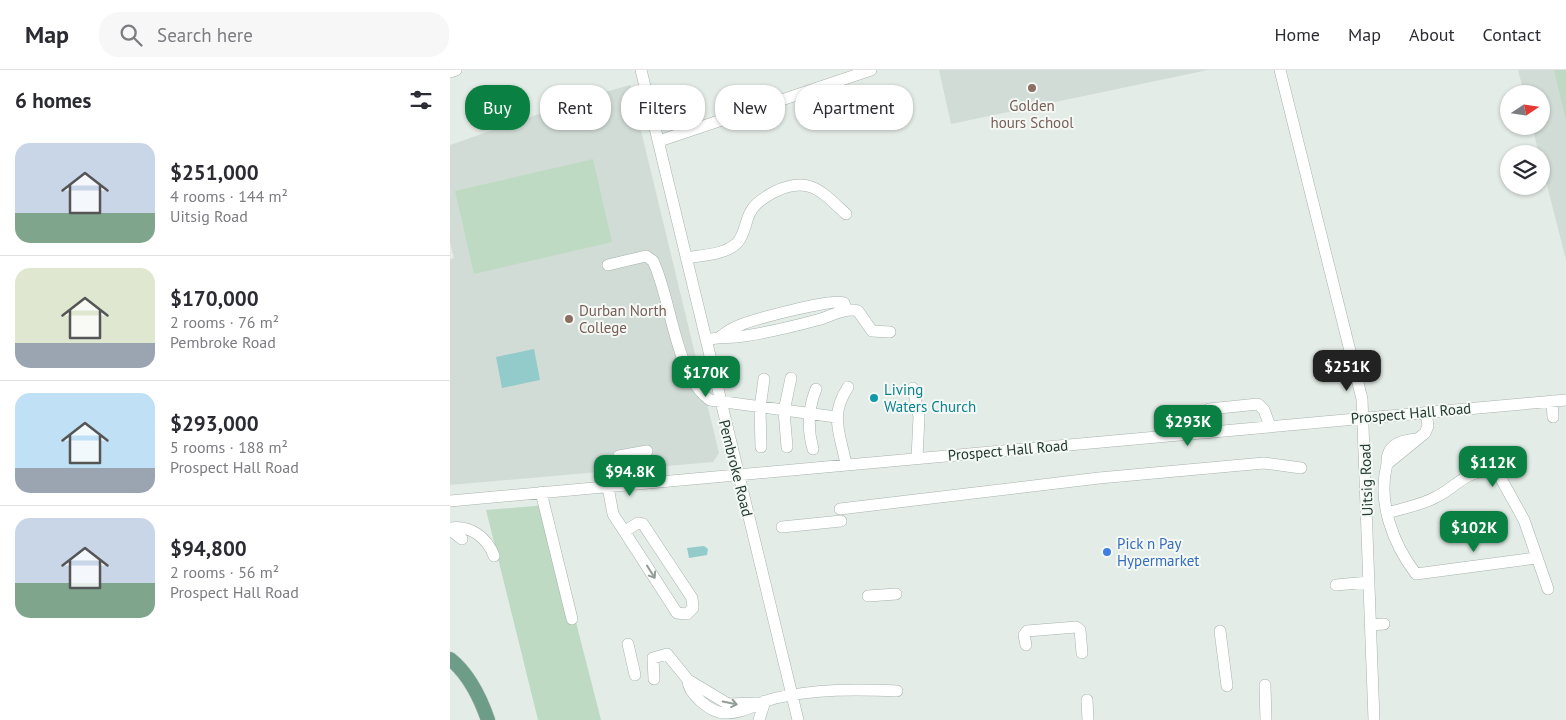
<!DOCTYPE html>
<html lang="en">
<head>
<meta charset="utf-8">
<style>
	:root { --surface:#fff; --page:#f7f7f7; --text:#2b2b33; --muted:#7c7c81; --line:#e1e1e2; --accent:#0b8043 }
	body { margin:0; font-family:"PT Sans",sans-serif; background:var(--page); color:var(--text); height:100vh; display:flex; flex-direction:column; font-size:19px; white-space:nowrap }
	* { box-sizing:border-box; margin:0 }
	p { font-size:16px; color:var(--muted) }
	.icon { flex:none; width:28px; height:28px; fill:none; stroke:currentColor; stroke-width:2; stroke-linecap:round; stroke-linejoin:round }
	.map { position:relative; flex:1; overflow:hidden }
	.side { display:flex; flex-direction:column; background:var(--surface); width:450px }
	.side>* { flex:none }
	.banner { position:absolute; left:15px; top:15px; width:475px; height:45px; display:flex; gap:10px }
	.needle { width:32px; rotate:77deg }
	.tools { position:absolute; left:1050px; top:15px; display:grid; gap:10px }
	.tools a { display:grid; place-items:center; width:50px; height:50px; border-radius:50%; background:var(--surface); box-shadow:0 1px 4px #0004; font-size:25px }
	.price { position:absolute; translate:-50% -42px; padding:0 11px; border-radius:10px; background:var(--accent); color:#fff; font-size:16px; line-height:32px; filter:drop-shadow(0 1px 2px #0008) }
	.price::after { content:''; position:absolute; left:50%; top:30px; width:15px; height:11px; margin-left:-8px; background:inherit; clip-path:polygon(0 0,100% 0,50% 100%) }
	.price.current { background:#222; color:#fff }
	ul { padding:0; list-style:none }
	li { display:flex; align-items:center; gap:15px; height:125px; padding:0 15px }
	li+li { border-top:1px solid var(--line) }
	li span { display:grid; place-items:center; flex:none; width:140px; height:100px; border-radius:15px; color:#555 }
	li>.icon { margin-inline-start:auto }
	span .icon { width:60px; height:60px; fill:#fffc; stroke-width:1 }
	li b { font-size:21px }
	h2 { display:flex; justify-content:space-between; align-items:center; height:60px; padding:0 15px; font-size:21px }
	.chip { padding:0 18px; border-radius:20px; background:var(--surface); box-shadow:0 1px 4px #0004; font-size:18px; line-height:45px }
	.chip.current { background:var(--accent); color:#fff }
	header { display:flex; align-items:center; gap:30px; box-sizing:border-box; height:70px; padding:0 25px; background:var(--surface); border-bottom:1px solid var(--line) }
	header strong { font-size:24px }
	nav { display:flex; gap:28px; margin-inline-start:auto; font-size:18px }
	.search { width:350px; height:45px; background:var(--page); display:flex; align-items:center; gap:12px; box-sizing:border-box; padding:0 18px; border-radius:20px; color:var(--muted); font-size:19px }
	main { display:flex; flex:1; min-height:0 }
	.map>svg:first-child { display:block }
</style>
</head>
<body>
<header>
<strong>Map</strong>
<div class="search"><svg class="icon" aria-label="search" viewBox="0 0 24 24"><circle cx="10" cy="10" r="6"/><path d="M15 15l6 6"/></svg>Search here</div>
<nav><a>Home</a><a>Map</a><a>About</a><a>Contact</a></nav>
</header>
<main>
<section class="side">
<h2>6 homes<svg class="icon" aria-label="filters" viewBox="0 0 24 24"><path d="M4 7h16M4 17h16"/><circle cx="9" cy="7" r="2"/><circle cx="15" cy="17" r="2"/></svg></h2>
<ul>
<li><span style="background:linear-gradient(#c9d6e8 70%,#7fa58c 0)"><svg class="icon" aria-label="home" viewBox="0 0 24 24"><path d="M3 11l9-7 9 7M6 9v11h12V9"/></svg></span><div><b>$251,000</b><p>4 rooms · 144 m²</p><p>Uitsig Road</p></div></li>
<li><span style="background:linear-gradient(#dfe7d0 75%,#9aa5b1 0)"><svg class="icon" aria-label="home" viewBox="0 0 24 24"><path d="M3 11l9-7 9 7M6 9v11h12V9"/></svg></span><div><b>$170,000</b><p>2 rooms · 76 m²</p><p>Pembroke Road</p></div></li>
<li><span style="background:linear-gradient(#bfe0f5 75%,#9aa5b1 0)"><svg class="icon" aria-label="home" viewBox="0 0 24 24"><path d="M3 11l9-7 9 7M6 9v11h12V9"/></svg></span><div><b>$293,000</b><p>5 rooms · 188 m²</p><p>Prospect Hall Road</p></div></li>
<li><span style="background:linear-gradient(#c9d6e8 65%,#7fa58c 0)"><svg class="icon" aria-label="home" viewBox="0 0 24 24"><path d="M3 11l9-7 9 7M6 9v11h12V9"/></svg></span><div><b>$94,800</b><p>2 rooms · 56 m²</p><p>Prospect Hall Road</p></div></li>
</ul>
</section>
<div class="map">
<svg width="1116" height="650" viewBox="0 0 1116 650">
	<rect width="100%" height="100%" fill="#e4ece7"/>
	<path fill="#d2dcd6" d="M489 0H758L501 54Z
		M1068 0H1116V190L1091 92V84H1089L1082 56H1091V24H1074Z
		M180 15 269 383 263 392 0 415V189L4 188 0 173V75L134 28Z"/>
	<path fill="#bfdac2" d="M1104 0H1116V51Z
		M143 89 162 172 24 204 5 121Z
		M96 435 151 650H88L36 440Z"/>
	<path fill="#92cbc9" d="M84 279 90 310 52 318 46 287Z
		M254 476 258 479 257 485 239 488 237 478Z"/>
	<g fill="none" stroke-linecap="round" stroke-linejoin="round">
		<defs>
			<path id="minor" d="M191 0 348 650
				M830 0 912 329 924 650
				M0 2 6 0
				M209 71 421 0
				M236 188C252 185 275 185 287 173 295 165 295 151 301 141 305 133 315 127 324 122 359 105 371 121 396 144
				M158 195 196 186 203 191C221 227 225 306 260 330L386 347
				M271 266C277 262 282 258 288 256 301 250 386 227 394 233L396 239
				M256 270C268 267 275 268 286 267 313 264 341 257 367 250 380 247 395 237 408 241L422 261 440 262
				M463 318 469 347 467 388
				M1102 331 1103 347
				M746 363 753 343 759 339 808 334 814 340 820 356
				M967 369C951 370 936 375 937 394L975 363 978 356 976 342
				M311 377 310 338 314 309
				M337 377 334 341 341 308
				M363 379C357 358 358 339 366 319
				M396 394C390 363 379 346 398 317
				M937 394C927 432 943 474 966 504L1086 488
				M171 415 169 386 197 381
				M158 417 163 444 227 543 237 544 243 538 242 528 193 454 188 453 175 461
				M91 422 122 549
				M0 431 1116 330
				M390 439 649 408 814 393 851 398
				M938 443C953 438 972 435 986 427 1009 416 1019 394 1049 405L1074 450 1098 519
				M332 457 391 451
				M0 458C20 455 37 467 44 486
				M0 460 12 469
				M886 515 919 512
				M418 526 446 524
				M921 555 934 554
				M770 561 777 616
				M178 574 185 605
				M576 575 574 565 577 561 626 557 630 560 632 583
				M204 609 203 588 217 584 238 610
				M815 615 816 650
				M637 630 638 650
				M307 633 278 634 238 610C238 624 261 643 275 643 293 644 309 632 326 628 366 619 406 619 447 621
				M309 650 315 631"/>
			<path id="major" d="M0 589C19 604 30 627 38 650"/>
		</defs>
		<use href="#minor" stroke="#a7b3ad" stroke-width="12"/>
		<use href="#major" stroke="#c2c8c5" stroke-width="15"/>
		<use href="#minor" stroke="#fff" stroke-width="11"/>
		<use href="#major" stroke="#6d9c88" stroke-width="14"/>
	</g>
	<defs><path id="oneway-shaft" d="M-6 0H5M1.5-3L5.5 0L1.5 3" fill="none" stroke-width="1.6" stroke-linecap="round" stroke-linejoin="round" transform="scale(1.25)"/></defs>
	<g stroke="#929d98">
		<use href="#oneway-shaft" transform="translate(201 502) rotate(58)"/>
		<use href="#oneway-shaft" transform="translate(280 633) rotate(12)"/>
	</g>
	<g fill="#8d6e63" stroke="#f4f9f6" stroke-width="2">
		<circle cx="582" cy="18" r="5"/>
		<circle cx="119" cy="249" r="5"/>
	</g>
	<circle fill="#0f9aa8" stroke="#f4f9f6" stroke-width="2" cx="424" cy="328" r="5"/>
	<circle fill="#3f7fe0" stroke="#f4f9f6" stroke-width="2" cx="657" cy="482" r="5"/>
	<g text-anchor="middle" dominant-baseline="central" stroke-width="4" stroke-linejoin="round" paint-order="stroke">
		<g font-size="15" fill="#785e54" stroke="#f4f9f6">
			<text x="582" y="35">Golden<tspan x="582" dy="17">hours School</tspan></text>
			<text x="129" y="240" text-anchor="start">Durban North<tspan x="129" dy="17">College</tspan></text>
		</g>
		<g font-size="15" fill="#0d838f" stroke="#f4f9f6" text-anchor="start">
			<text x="434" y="319">Living<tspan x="434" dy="17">Waters Church</tspan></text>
		</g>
		<g font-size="15" fill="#253b31" stroke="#f4f9f6">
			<text transform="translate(961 343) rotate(-5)">Prospect Hall Road</text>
			<text transform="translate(558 380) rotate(-5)">Prospect Hall Road</text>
			<text transform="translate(286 398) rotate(76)">Pembroke Road</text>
			<text transform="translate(916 410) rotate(-92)">Uitsig Road</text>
		</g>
		<g font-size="15" fill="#366cbe" stroke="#f4f9f6" text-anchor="start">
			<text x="667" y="473">Pick n Pay<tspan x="667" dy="17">Hypermarket</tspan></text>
		</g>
	</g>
</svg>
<div class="tools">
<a><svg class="needle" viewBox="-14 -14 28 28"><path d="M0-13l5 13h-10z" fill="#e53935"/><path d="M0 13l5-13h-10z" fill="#7c7c81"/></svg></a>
<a><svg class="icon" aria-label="layers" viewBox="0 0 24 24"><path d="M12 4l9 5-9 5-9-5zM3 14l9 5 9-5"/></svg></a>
</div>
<b class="price current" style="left:897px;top:322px">$251K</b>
<b class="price" style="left:256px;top:328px">$170K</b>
<b class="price" style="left:738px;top:377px">$293K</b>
<b class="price" style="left:1043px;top:418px">$112K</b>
<b class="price" style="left:180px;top:427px">$94.8K</b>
<b class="price" style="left:1024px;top:483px">$102K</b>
<div class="banner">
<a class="chip current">Buy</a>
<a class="chip">Rent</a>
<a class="chip">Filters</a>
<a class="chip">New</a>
<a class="chip">Apartment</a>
</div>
</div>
</main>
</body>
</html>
